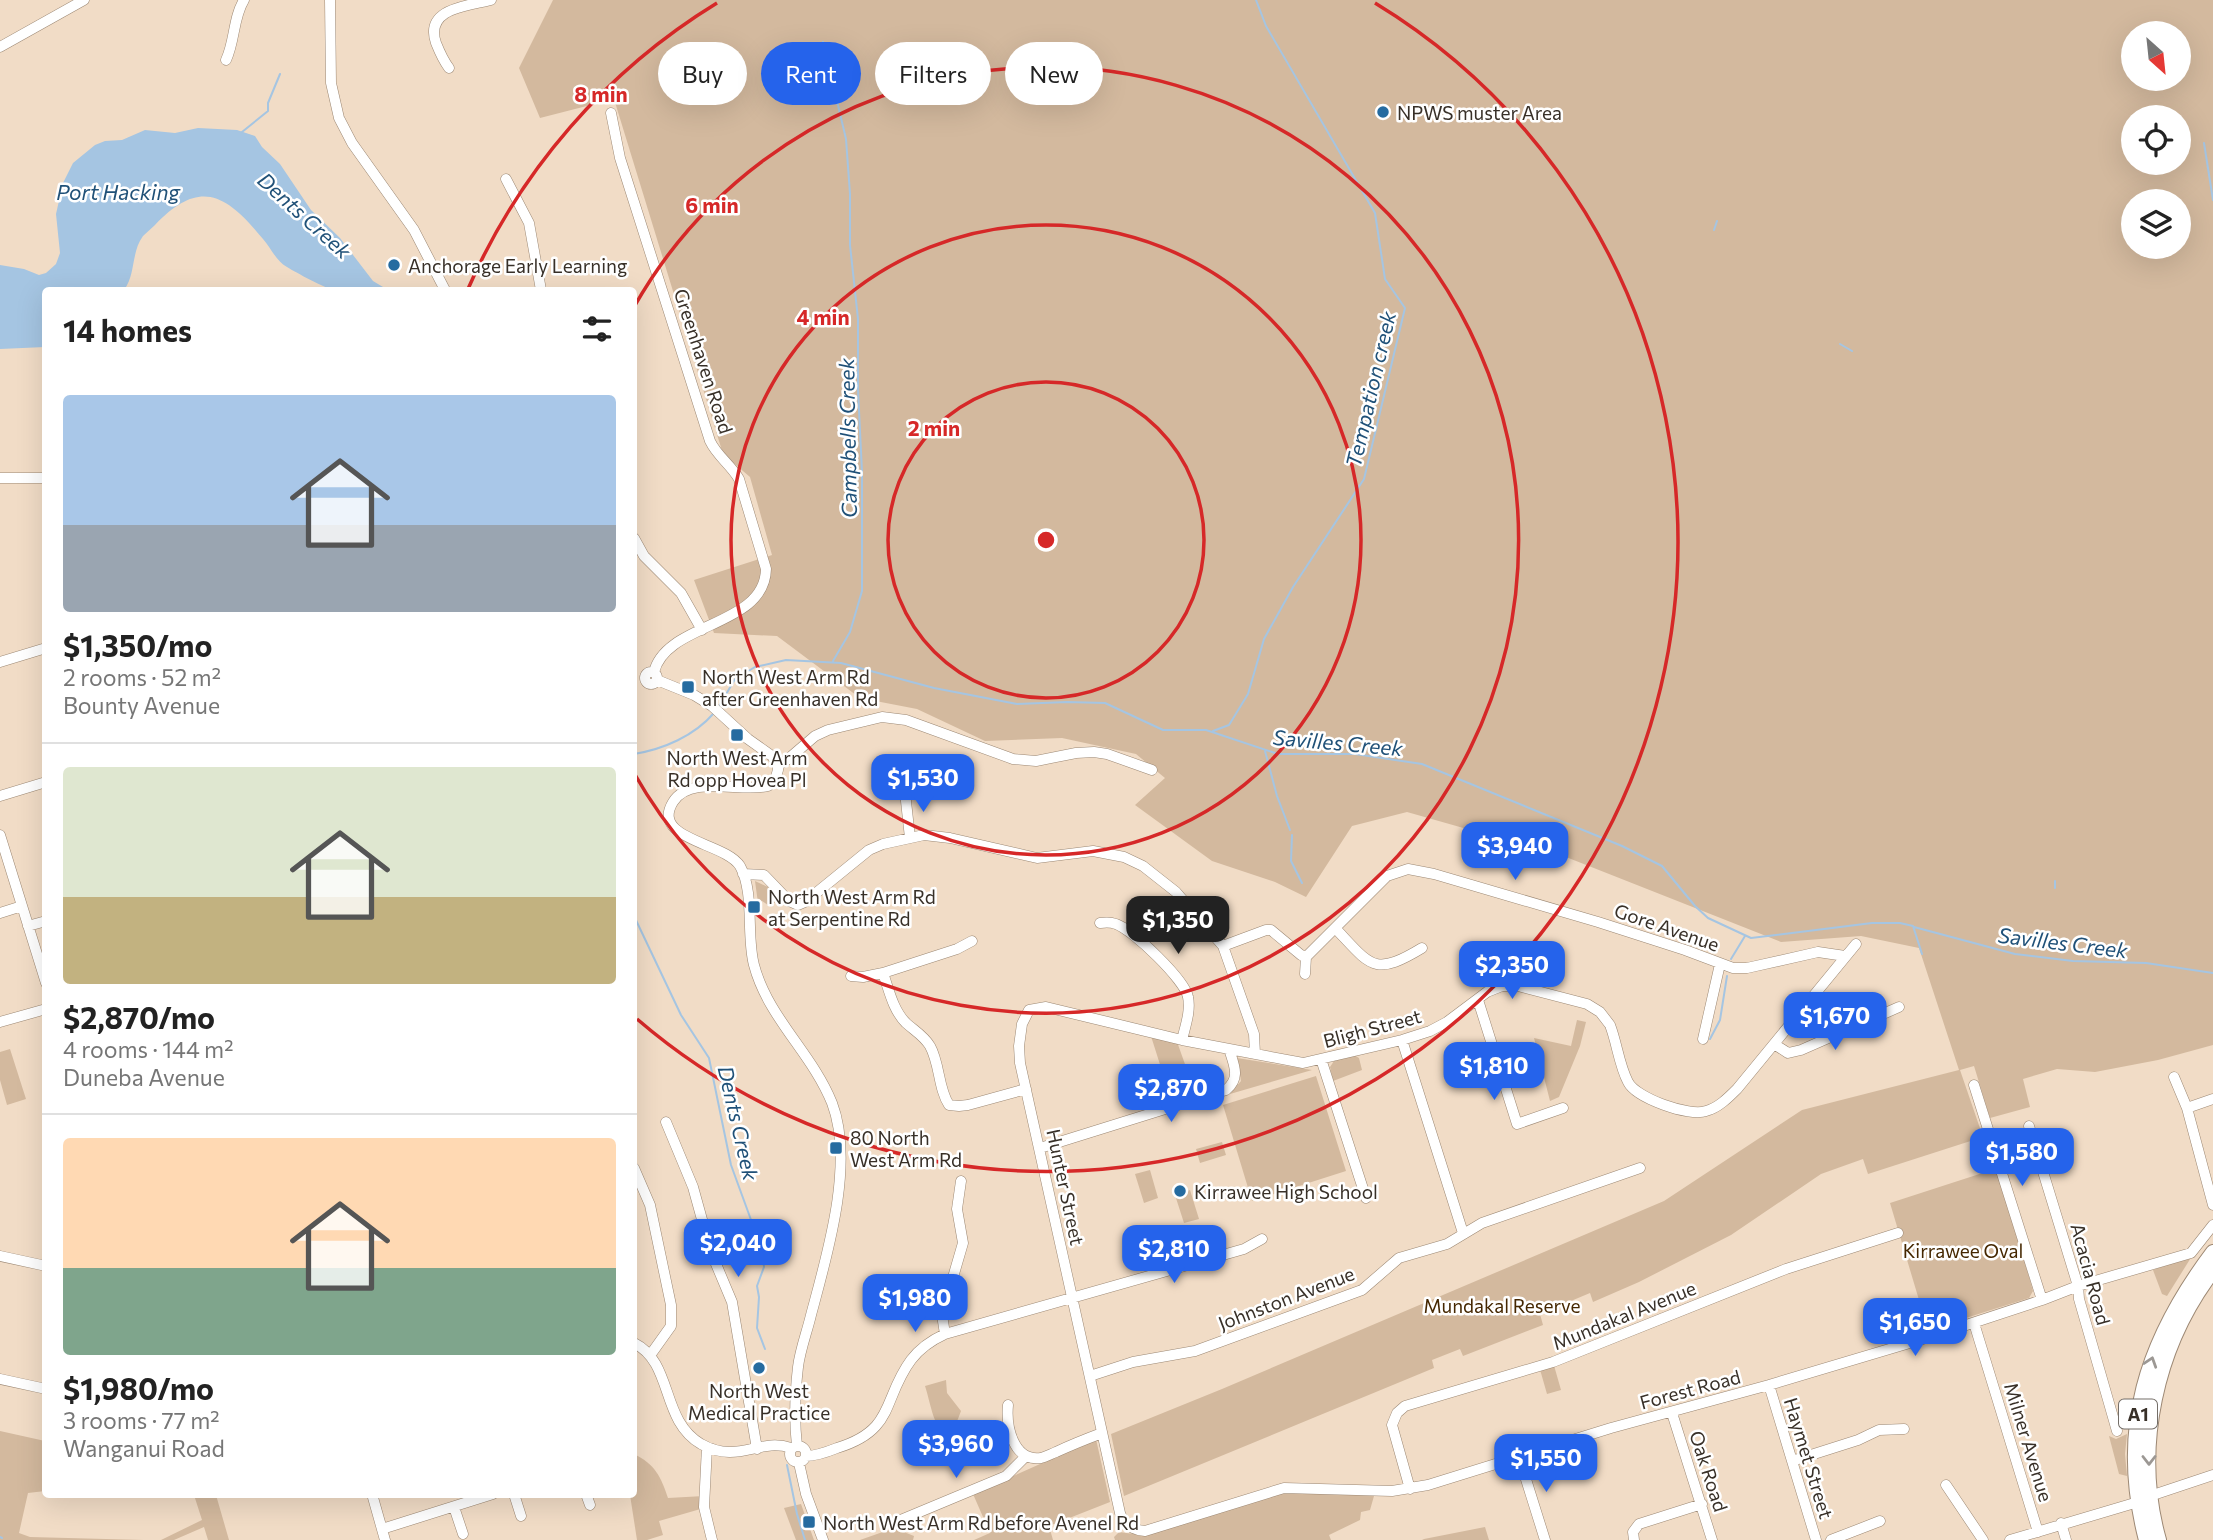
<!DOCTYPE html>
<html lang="en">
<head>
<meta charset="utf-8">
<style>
	:root { --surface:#fff; --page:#f2f2f2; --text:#222; --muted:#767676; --line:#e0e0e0; --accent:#2563eb }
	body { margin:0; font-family:Commissioner,sans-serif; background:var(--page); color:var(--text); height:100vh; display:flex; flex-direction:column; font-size:26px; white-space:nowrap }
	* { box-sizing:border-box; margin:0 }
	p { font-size:23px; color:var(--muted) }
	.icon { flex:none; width:38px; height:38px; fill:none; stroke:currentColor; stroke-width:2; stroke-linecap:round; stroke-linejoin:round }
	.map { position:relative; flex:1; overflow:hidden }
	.panel { position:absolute; left:42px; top:287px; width:595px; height:1211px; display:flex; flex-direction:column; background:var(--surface); border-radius:7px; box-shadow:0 7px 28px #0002 }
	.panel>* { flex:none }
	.banner { position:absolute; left:658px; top:42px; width:665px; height:63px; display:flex; gap:14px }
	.needle { width:46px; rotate:153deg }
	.buttons { position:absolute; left:2121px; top:21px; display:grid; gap:14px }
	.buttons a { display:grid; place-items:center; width:70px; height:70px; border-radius:50%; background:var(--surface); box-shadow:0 7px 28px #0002; font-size:35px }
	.price { position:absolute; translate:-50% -60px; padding:0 16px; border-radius:14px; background:var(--accent); color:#fff; font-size:23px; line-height:46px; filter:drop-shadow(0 2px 4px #0008) }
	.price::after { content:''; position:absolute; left:50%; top:42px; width:21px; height:16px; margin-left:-10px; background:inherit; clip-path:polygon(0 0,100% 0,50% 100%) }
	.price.on { background:#222; color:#fff }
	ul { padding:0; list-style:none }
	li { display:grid; align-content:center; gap:14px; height:371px; padding:0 21px }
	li+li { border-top:2px solid var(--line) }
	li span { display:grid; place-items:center; height:217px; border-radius:7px; color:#555 }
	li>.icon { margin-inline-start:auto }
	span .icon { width:126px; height:126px; fill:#fffc; stroke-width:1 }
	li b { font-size:30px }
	h2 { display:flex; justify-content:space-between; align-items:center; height:84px; padding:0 21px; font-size:30px }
	.tag { padding:0 24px; border-radius:32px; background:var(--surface); box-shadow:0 7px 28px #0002; font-size:24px; line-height:63px }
	.tag.on { background:var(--accent); color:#fff }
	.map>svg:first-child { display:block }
</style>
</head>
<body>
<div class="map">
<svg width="2213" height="1540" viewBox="0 0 2213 1540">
	<rect width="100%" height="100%" fill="#f1dcc6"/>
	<path fill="#d3b99e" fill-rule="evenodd" d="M553 0H2213V1045L2158 1060 2095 1072 2057 1069 2023 1079 2030 1107 1990 1118 1974 1066 1960 1070 1983 1137 1868 1174 1863 1159 1821 1174 1731 1235 1639 1282 1593 1302 1590 1293 1540 1314 1543 1325 1463 1356 1460 1349 1432 1360 1434 1368 1124 1496 1111 1434 1222 1389 1664 1201 1802 1110 1959 1070 1919 948 1861 936 1781 942 1566 857 1407 812 1352 826 1306 897 1275 882 1212 861 1135 805 1165 778 1136 754 1062 738 985 741 917 709 860 698 777 636 714 633 694 580 772 555 750 477 723 454 614 99 540 118 519 68ZM2133 33H2179V79H2133ZM2133 117H2179V163H2133ZM2133 201H2179V247H2133Z
		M755 881 768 887 781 901 768 905 762 901 758 903Z
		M1577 1020 1586 1022 1580 1046 1559 1097 1550 1101 1534 1038 1571 1046Z
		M1150 1033 1176 1039 1186 1067 1163 1074Z
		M10 1049 26 1099 7 1105 0 1080V1052Z
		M1354 1055 1359 1058 1362 1070 1333 1081 1330 1067 1334 1061Z
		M1237 1058 1312 1070 1230 1094 1241 1081Z
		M1316 1076 1346 1171 1252 1201 1223 1105Z
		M1222 1142 1226 1155 1200 1163 1196 1149Z
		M1998 1168 2033 1291 2029 1298 1928 1330 1890 1203Z
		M1150 1170 1158 1198 1144 1203 1135 1174Z
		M1190 1190 1199 1219 1184 1223 1175 1195Z
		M2192 1256 2167 1296 2162 1294 2153 1270Z
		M1553 1362 1561 1390 1547 1394 1539 1366Z
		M946 1380 947 1393 961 1411 950 1440C933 1429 931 1404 925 1386Z
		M0 1431 45 1441V1491L28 1493 19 1533 30 1537 144 1540H0Z
		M2127 1434 2125 1454 2127 1476 2119 1474 2109 1436 2116 1439Z
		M1096 1439 1110 1502 1049 1526 1053 1540H974L990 1533 973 1494Z
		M634 1454C655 1464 661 1477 668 1498L704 1496V1508L659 1521 663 1535 647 1540H637L630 1495 634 1494Z
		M1285 1490 1374 1496 1370 1510 1361 1512 1360 1520 1329 1535 1331 1540H1115L1114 1537 1119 1532 1141 1535Z
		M194 1495H216L229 1540H208L204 1527 174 1540H161L202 1520Z
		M801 1504 814 1540H796L784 1508Z
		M1485 1527 1489 1540H1422L1424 1539Z
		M894 1528 914 1536 913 1540H860Z"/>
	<path fill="#a5c5e2" d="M198 128 237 130 255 136 262 147 280 164 311 210 340 238 373 281 388 290C372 291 351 294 335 290 324 288 297 273 287 267 276 261 271 248 263 239 226 194 200 178 155 225 151 229 147 232 143 236 131 252 136 274 124 290H46L45 347 0 349V265L24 269 39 275 46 273 56 264 60 253 56 214 63 183 73 163 95 145 105 141 122 140 145 130 175 133Z"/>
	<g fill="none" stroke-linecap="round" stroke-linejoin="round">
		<path stroke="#a5c5e2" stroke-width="2" d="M823 42 846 139 850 194V245L858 319V390L862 472V591L850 632 833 661
			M242 132 268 111V103L280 74
			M2204 143 2213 200
			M1714 230 1717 221
			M1840 344 1852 351
			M718 708 735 679 755 667 786 660 841 663 934 688 1017 704 1067 702 1105 703 1163 730H1206L1278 754H1355L1422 764 1622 846 1662 866 1695 906 1708 918 1751 938 1872 923H1900L1913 926 1922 954
			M1213 731 1229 725 1248 694 1264 639 1293 587 1364 479 1405 308 1385 279 1375 213 1266 26 1256 0
			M1265 751 1277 796 1290 830
			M634 754C664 749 694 736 714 713
			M1292 835 1291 861 1302 883
			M2055 881V888
			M634 916 681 1015 709 1058 731 1165 762 1250 764 1267 757 1286 759 1297 757 1328 765 1349
			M1914 927 2015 954 2073 961 2146 963 2213 973
			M1731 959 1745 936
			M1710 1039 1720 1020 1727 976
			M787 1465 797 1514 805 1540
			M0 1537 2 1538"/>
		<defs>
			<path id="minor" d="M330 0 331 83 339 118 352 143 414 230 445 290
				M0 47 84 0
				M226 60C235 41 233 18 244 0
				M449 68C443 60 440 53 436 43 424 8 468 6 491 0
				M611 113 620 158 710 441C717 456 731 465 739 479L766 569C765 627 666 622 654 672
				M506 179 529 223 541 290
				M0 478H46
				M634 538 644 556 681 593 702 630
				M0 662 46 648
				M645 678a6 6 0 1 1 12 0a6 6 0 1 1-12 0Z
				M657 680 694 695 712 706 748 739 772 756 778 765V770L775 780 768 786C742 793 690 774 673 802 650 840 725 842 740 866 755 893 746 936 754 965 768 1018 812 1053 832 1103 855 1163 827 1255 811 1315 807 1332 800 1350 798 1367 795 1393 794 1420 797 1446
				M778 765 787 760 815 736 828 730 882 717 906 720 1013 759 1036 761 1076 753 1094 752 1107 754 1152 770
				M905 792 910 838
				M0 796 46 782
				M0 835 46 983
				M743 874 764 875 789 901 798 905 805 902 869 850 883 844 924 835 950 838 1037 858 1093 851 1124 857 1143 866 1176 892 1223 946 1254 1034 1255 1054
				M0 913 22 906
				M1100 923C1106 922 1111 922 1116 924 1133 930 1185 980 1188 997 1191 1011 1185 1027 1182 1040
				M28 926 46 921
				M1336 929C1371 966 1374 977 1422 948
				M1856 944 1737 1089C1728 1098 1718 1108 1706 1111 1689 1117 1636 1098 1628 1082 1619 1065 1617 1043 1610 1025L1600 1012 1587 1004 1518 986H1502L1487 992 1447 1022 1430 1031 1402 1040 1303 1063 1182 1040 1046 1007 1029 1010 1022 1024 1019 1046 1020 1063 1120 1513C1124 1525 1132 1530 1145 1531L1284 1488 1392 1491 1428 1485 1611 1428 1769 1385 1933 1336 2042 1300 2078 1286 2191 1253 2213 1225
				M1223 946 1266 930H1271L1301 955 1306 957 1387 876 1408 869 1434 874 1598 922 1685 950 1733 968H1747L1818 952 1845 956
				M883 973 957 949 972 941
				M1305 974 1306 957
				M851 976 863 977 883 973C889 990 893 1010 906 1023 915 1031 924 1036 930 1046 940 1064 938 1088 949 1105L959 1106 968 1105 1026 1089
				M1478 1000 1517 1124 1563 1108
				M0 1022 46 1009
				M1703 1039 1720 964
				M1402 1040 1463 1233
				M1774 1044 1788 1053 1801 1050 1899 1007
				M1321 1059 1366 1198
				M2174 1077 2187 1108 2213 1205
				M1974 1085 2042 1300
				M2187 1108 2213 1099
				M666 1122 693 1187 711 1252 732 1302 757 1449
				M2029 1126 2078 1286 2079 1299 2117 1431
				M1040 1148 1226 1090C1241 1078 1234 1065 1229 1049
				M634 1168 650 1205 671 1305V1326L651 1354
				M0 1256 46 1266
				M1974 1323 2038 1532
				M945 1334 942 1315 963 1243 957 1209 961 1181
				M634 1343C674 1363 660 1420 701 1444 739 1465 759 1437 791 1448
				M1090 1376 1133 1362 1195 1351 1362 1290 1399 1258 1447 1244 1482 1223 1640 1168
				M0 1379 46 1389
				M1769 1385 1816 1540
				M1008 1405C1006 1426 1013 1462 1041 1458 1045 1457 1051 1454 1056 1452 1071 1445 1086 1439 1102 1433
				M1672 1413 1712 1540
				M790 1454a8 8 0 1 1 16 0a8 8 0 1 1-16 0Z
				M707 1447 704 1507 712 1540
				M806 1456C816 1456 827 1452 837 1448 896 1430 882 1399 911 1360 920 1348 932 1340 945 1334L1244 1249 1262 1239
				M1519 1457 1545 1540
				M1792 1461 1858 1440 1879 1430 1904 1429
				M799 1463 806 1494 823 1540
				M1946 1485 1983 1540
				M1410 1489 1392 1425 1397 1413 1405 1406 1553 1362 1786 1269 1898 1233
				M372 1494 385 1540
				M514 1494 521 1516
				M586 1494 590 1505
				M2150 1496 2213 1475
				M454 1507 463 1534
				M898 1521 1006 1476 1026 1456
				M2061 1523 2066 1540
				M382 1529 493 1494
				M1634 1540 1633 1532 1639 1524 1702 1504
				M1831 1540 1880 1521
				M2010 1540 2138 1502"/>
			<path id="highway" d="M2146 1540C2117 1429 2146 1341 2213 1252
				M2159 1540C2133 1448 2156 1346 2213 1271"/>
		</defs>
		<use href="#minor" stroke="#9c8874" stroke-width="11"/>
		<use href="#highway" stroke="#9c8874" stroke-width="16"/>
		<use href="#minor" stroke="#fff" stroke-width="10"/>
		<use href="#highway" stroke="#fff" stroke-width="14"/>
	</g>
	<defs><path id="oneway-chevron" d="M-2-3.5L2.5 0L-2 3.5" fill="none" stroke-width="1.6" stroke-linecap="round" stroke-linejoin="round" transform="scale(1.75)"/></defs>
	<g stroke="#9c9894">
		<use href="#oneway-chevron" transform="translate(2151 1362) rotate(-72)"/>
		<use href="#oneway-chevron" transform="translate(2149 1460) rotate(90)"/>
	</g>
	<g fill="none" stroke="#d62828" stroke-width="3.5">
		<circle cx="1046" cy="540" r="158"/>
		<circle cx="1046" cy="540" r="315"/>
		<path d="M634 307A473 473 0 1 1 634 773"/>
		<path d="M468 289A630 630 0 0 1 717 3M1375 3A630 630 0 1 1 637 1019"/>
	</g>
	<g fill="#256ba0" stroke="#fff" stroke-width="2.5">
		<circle cx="1383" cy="112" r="7"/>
		<circle cx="394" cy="265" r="7"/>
		<rect x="681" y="680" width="14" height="14" rx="3.5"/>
		<rect x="730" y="728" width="14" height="14" rx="3.5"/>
		<rect x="747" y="900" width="14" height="14" rx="3.5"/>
		<rect x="829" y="1141" width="14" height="14" rx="3.5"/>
		<circle cx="1180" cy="1191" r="7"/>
		<circle cx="759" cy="1368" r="7"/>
		<rect x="802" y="1515" width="14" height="14" rx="3.5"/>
	</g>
	<g text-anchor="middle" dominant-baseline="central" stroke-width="5" stroke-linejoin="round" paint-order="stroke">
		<rect fill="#fff" stroke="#746e68" stroke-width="2" x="2119" y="1399.5" width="38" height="29" rx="5"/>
		<g font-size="18" font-weight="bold" fill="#383028">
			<text x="2138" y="1414">A1</text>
		</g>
		<g font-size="19" fill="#383028" stroke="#fff" text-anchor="start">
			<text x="1397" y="112">NPWS muster Area</text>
			<text x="408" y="265">Anchorage Early Learning</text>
			<text x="702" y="676">North West Arm Rd<tspan x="702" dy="22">after Greenhaven Rd</tspan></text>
			<text x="737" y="757" text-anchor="middle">North West Arm<tspan x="737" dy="22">Rd opp Hovea Pl</tspan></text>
			<text x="768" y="896">North West Arm Rd<tspan x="768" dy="22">at Serpentine Rd</tspan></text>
			<text x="850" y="1137">80 North<tspan x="850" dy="22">West Arm Rd</tspan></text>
			<text x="1194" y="1191">Kirrawee High School</text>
			<text x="759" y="1390" text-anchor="middle">North West<tspan x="759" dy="22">Medical Practice</tspan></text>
			<text x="823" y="1522">North West Arm Rd before Avenel Rd</text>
		</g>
		<g font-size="19" fill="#383028" stroke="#fff">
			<text transform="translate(704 361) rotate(72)">Greenhaven Road</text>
			<text transform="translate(1667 927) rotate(19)">Gore Avenue</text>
			<text transform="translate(1372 1028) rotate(-15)">Bligh Street</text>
			<text transform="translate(1066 1187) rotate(78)">Hunter Street</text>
			<text transform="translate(2091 1274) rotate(75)">Acacia Road</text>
			<text transform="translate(1286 1298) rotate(-21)">Johnston Avenue</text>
			<text transform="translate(1624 1315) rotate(-22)">Mundakal Avenue</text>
			<text transform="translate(1690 1389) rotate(-15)">Forest Road</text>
			<text transform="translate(2029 1442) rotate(73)">Milner Avenue</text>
			<text transform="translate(1809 1458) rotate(73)">Haymet Street</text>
			<text transform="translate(1709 1471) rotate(72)">Oak Road</text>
		</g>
		<g font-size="19" fill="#452701" stroke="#fff">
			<text x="1963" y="1250">Kirrawee Oval</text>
			<text x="1502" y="1305">Mundakal Reserve</text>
		</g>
		<g font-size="21" font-style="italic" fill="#205178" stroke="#fff">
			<text x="118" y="191">Port Hacking</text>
			<text transform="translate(305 215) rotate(42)">Dents Creek</text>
			<text transform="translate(1370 389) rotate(-77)">Tempation creek</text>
			<text transform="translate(847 438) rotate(-91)">Campbells Creek</text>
			<text transform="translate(1338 742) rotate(5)">Savilles Creek</text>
			<text transform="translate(2063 942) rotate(7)">Savilles Creek</text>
			<text transform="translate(739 1123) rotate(77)">Dents Creek</text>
		</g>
	</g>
	<circle cx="1046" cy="540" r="10" fill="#d62828" stroke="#fff" stroke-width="3.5"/>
	<g font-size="21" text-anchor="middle" font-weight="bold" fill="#d62828" stroke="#fff" stroke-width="5" stroke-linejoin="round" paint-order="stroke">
		<text x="601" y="102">8 min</text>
		<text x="712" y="213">6 min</text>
		<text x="823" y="325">4 min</text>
		<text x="934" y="436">2 min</text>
	</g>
</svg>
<div class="buttons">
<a><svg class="needle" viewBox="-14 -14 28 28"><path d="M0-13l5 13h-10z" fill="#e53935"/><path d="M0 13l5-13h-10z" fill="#767676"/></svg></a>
<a><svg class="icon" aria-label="locate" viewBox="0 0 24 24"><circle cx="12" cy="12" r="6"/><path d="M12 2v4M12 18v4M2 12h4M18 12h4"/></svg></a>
<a><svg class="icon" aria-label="layers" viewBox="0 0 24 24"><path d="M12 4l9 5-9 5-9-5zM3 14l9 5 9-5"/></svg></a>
</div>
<b class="price" style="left:923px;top:814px">$1,530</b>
<b class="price" style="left:1515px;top:882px">$3,940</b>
<b class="price on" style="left:1178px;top:956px">$1,350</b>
<b class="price" style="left:1512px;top:1001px">$2,350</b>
<b class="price" style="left:1835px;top:1052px">$1,670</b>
<b class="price" style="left:1494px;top:1102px">$1,810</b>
<b class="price" style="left:1171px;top:1124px">$2,870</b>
<b class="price" style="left:2022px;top:1188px">$1,580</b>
<b class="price" style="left:738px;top:1279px">$2,040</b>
<b class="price" style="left:1174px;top:1285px">$2,810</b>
<b class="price" style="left:915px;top:1334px">$1,980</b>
<b class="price" style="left:1915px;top:1358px">$1,650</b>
<b class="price" style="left:956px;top:1480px">$3,960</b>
<b class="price" style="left:1546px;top:1494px">$1,550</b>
<div class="banner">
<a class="tag">Buy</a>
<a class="tag on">Rent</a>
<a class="tag">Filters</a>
<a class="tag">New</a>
</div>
<section class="panel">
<h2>14 homes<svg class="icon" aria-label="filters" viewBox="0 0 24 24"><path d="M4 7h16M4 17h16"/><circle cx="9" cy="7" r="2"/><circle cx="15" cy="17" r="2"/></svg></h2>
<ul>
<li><span style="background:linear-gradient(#a9c7e8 60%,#9aa5b1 0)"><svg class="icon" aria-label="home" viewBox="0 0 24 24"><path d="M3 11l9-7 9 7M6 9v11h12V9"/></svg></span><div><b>$1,350/mo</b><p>2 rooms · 52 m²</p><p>Bounty Avenue</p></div></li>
<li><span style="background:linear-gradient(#dfe7d0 60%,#c2b280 0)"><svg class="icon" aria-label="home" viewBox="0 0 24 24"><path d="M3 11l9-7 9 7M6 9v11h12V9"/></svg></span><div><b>$2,870/mo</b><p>4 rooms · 144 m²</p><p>Duneba Avenue</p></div></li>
<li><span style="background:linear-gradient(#ffd9b3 60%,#7fa58c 0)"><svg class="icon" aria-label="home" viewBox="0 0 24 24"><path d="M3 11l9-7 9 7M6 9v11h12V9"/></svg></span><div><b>$1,980/mo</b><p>3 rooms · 77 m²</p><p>Wanganui Road</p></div></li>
</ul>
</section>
</div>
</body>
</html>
